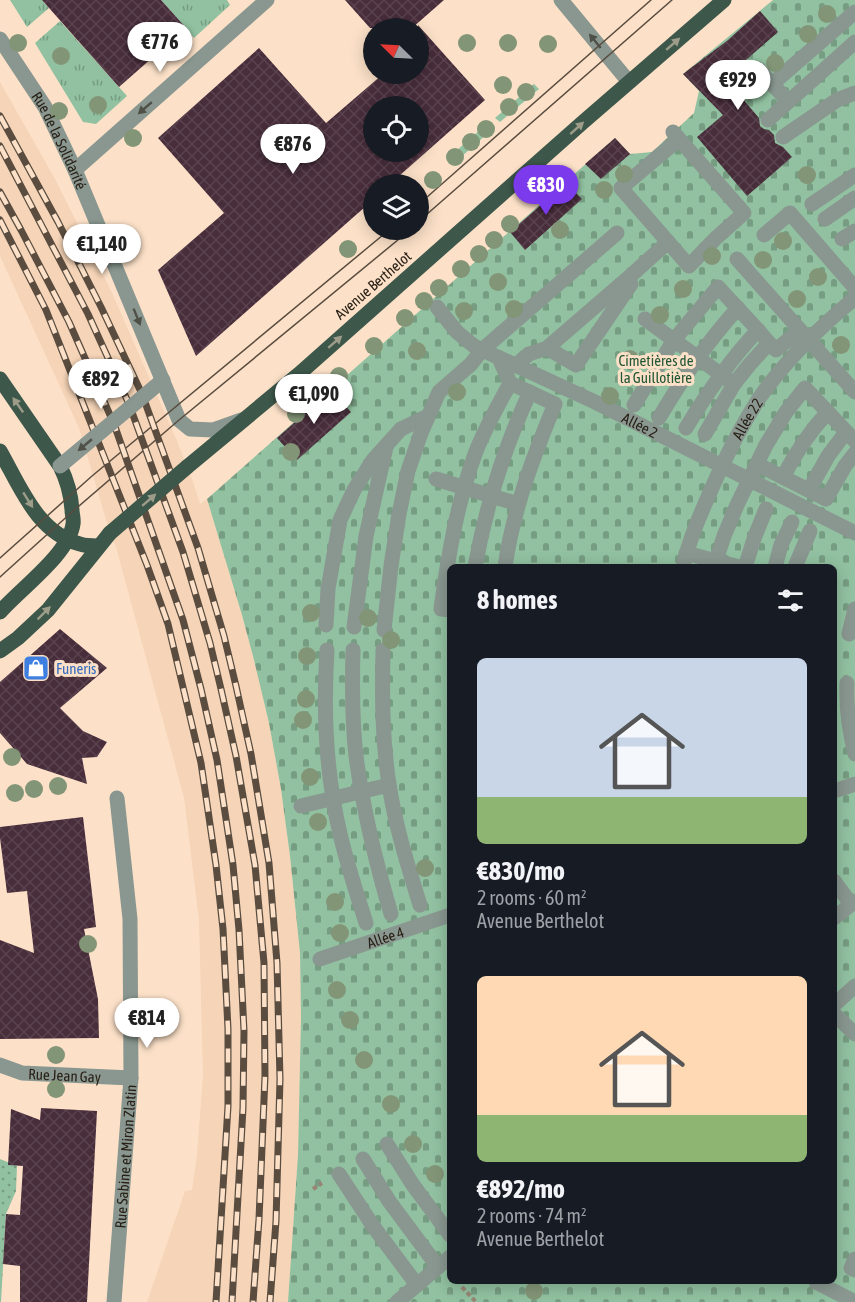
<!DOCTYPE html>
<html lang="en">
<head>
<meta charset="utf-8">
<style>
	:root { --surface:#171b24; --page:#242831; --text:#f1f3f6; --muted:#9ea1a6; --accent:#7c3aed }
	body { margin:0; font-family:"Asap Condensed",sans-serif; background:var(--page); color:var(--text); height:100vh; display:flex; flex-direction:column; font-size:22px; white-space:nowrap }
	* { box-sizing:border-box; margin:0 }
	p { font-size:20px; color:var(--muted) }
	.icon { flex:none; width:33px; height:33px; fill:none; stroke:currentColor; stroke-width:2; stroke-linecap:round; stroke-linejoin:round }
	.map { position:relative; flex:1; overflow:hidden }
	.drawer { position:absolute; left:447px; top:564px; width:390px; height:720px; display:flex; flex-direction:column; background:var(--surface); border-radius:9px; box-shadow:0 3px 15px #0003 }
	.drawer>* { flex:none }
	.needle { width:39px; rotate:294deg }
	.controls { position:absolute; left:363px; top:18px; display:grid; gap:12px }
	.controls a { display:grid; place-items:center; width:66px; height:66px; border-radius:50%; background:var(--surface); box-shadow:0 3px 15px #0003; font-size:30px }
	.price { position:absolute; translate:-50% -51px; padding:0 14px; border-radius:21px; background:#fff; color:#222; font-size:20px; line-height:39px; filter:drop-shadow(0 2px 3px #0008) }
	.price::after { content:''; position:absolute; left:50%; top:36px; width:18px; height:14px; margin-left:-9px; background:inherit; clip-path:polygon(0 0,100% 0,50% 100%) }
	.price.current { background:var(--accent); color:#fff }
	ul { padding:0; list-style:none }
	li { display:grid; align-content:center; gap:12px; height:318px; padding:0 30px }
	li span { display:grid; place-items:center; height:186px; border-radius:9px; color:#555 }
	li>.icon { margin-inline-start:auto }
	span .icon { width:108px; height:108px; fill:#fffc; stroke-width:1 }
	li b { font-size:26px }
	h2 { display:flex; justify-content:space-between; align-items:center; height:72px; padding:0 30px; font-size:26px }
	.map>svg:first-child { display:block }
</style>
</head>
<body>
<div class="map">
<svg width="855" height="1302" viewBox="0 0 855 1302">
	<defs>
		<pattern id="grass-tufts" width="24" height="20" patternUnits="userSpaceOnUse" patternTransform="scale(1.5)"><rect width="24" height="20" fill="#91c1a0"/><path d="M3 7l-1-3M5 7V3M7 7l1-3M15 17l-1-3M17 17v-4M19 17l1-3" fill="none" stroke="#769c81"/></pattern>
		<pattern id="cemetery-stones" width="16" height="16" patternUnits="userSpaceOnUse" patternTransform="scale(1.5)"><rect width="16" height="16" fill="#91c1a0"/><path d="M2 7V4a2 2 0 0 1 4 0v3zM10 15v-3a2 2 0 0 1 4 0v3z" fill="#769c81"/></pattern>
		<pattern id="garden-dots" width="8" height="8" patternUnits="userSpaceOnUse" patternTransform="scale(1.5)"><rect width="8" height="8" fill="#91c1a0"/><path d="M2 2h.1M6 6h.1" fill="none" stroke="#769c81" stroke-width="1.8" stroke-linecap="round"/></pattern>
		<pattern id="building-cross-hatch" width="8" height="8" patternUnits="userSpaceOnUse" patternTransform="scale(1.5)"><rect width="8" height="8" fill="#482d3b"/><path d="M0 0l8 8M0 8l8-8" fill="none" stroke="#5a424e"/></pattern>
	</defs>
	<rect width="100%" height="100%" fill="#fce1c8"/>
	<path fill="#f5d4b7" d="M0 82 55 179 113 295 177 441 193 482 200 504 207 499 242 615 254 660 269 723 281 789 290 856 300 953 301 1017 298 1155 288 1302H147L185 1191 192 1190 197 1155 203 1075 199 920 184 798 116 547 110 533 79 428 0 256Z"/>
	<path fill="url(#grass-tufts)" d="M10 0H42L49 8 27 27Z
		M161 0H227L230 5 194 38Z
		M60 21 127 96 96 124 83 122 35 43Z
		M534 84 539 89 500 122 495 118Z
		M490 121 495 127 452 165 447 159Z"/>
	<path fill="url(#cemetery-stones)" fill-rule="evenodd" d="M773 0H855V1302H288L298 1155 301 1017 300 953 290 856 281 789 269 723 254 660 242 615 207 499 615 138 630 154 652 152 694 113 699 91 683 74ZM450 567H834V1281H450Z"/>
	<path fill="url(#garden-dots)" d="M0 1159 17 1166 16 1191 6 1214 1 1302H0Z"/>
	<path fill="url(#building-cross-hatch)" fill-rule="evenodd" d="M42 0H161L186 28 119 87Z
		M345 0H444L412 28H370Z
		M760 11 778 32 725 78 759 118 760 126 764 129 769 130 774 135 775 143 783 147 792 157 747 196 697 137 723 115 683 74 728 40Z
		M418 25 485 100 390 184H374V199L196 356 158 270 224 213 158 138 259 48 326 123 383 74H418ZM374 106H418V152H374Z
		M615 138 630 154 601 179 585 164Z
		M566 183 582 199 525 250 510 232Z
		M331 390 351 412 297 460 277 438Z
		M60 629 107 668 60 708 83 731 107 742 97 757 82 758 87 784 27 764 0 733V682Z
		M83 817 96 927 84 929 98 999 99 1038 0 1039V940L34 953 27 891 7 893 0 838V827Z
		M41 1108 97 1111 87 1302H20V1266L3 1264 6 1214 20 1215 23 1166 8 1165 11 1109 40 1120Z"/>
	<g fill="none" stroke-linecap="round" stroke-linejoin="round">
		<path stroke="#988574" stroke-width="4" stroke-dasharray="4.5 3" stroke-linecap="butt" d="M313 1189 322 1183
			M462 1287 476 1302"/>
		<g stroke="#899790" stroke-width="15">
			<path d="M561 0 629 82"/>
			<path id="s1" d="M0 39 45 107 75 170 179 420 190 429 213 430 241 420"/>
			<path d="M758 69 788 101"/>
			<path d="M772 84 855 12"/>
			<path d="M768 120 855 42"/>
			<path d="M673 132 679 139 744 213 715 239 689 266 621 188 679 139"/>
			<path d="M783 137 837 100 855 93"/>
			<path d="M75 170 267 0"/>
			<path d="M812 204 855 175"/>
			<path d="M825 219 855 198"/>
			<path d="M764 235 790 213 855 288"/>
			<path d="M842 239 855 231"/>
			<path d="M737 259 855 392"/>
			<path id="s2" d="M437 307 457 332 474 346 595 402 855 533"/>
			<path d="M645 319 734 384 705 434"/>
			<path d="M769 343 776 350 800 330"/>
			<path d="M547 348 576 365 631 284 629 281"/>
			<path d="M499 358 510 383 555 404C533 457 513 510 505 567"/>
			<path d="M515 366 529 354 547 348 627 279 668 242"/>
			<path d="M734 384 750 364 769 343 758 330"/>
			<path d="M634 405 674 340 718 287 758 330C730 360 707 393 686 428"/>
			<path d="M659 418C682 379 707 342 738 308"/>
			<path d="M757 464 826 499 845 466 855 453"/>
			<path d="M783 477C795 454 809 432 828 412"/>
			<path d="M436 479 518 504"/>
			<path d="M809 490 828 456 846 432"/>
			<path d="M686 553 739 567"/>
			<path d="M475 567C486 506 504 448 530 392"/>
			<path id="s3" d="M683 567C689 540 700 515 711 490 725 458 741 426 760 397 786 360 820 327 855 298"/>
			<path d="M714 567 724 536 737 505 766 445 786 412 805 388 855 441"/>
			<path d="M745 567 755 536 766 509"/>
			<path d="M775 567 781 545 792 522"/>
			<path d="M795 567 810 531"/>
			<path d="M450 610 441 609C448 556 457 504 475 454 484 430 498 406 510 383"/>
			<path d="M326 625 328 589 340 520 354 490 373 460 401 429 428 416"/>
			<path d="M354 627 366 536 386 447"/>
			<path d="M384 630 391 566 399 514 408 471 421 433 439 392 471 364 482 350 617 233"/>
			<path d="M849 634 855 609"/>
			<path d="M327 650C323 713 326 777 341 838 348 867 357 895 366 923"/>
			<path d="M353 650C352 686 352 721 356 756 363 810 376 863 391 914"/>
			<path d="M383 650C382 695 382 739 389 784 395 825 408 866 420 905"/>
			<path d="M847 683C846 708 849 730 855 754"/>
			<path d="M834 791 855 784"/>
			<path d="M301 806 389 785"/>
			<path d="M834 881 851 904"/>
			<path d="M834 918 855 901"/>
			<path id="s4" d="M320 959 450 915"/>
			<path d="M834 1005 855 986"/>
			<path d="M834 1014 855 1034"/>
			<path id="s5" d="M0 1065 22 1073 131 1078"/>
			<path d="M387 1144 413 1185 450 1235"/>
			<path d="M363 1159 389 1201 438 1267 417 1285"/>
			<path d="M339 1174 373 1226 417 1285 397 1302"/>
			<path d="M855 1259 851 1268 855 1270"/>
			<path d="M438 1267 450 1257"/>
			<path d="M816 1282 855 1302"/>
			<path id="s6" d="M114 1302 131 1078 130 919 117 798"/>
		</g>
		<path stroke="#3d574a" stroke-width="15" d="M0 379 60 466C67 480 71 494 72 510 72 514 74 520 73 524 69 554 20 589 0 612
			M0 451C20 486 37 533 80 544 85 546 92 546 98 546
			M187 467 299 374 582 123 724 0
			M0 651 18 638 48 610 110 533"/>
		<path stroke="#5a4d40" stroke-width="1.5" d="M418 205 651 0
			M418 222 672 0
			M0 558 92 476 389 230
			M0 577 72 512 179 420 410 230"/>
		<defs>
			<path id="rail" d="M0 116 58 222 101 307 142 394 198 548 224 636 236 686 251 754 269 863 277 963 280 1079 276 1221 270 1302
				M0 146 88 314 129 404 183 552 210 643 221 689 236 756 255 865 264 963 265 1076 259 1219 253 1302
				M0 192 21 230 69 322 114 424 183 620 201 689 217 760 233 865 239 930 244 1031 243 1108 232 1302
				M0 220 46 310 147 565 168 624 201 763 216 865 223 929 228 1029V1106L216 1302"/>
		</defs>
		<use href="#rail" stroke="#5a4d40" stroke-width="7"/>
		<use href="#rail" stroke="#fce1c8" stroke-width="4.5" stroke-dasharray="14" stroke-linecap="butt"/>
		<path stroke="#899790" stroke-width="15" d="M60 466 163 380"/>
		<path stroke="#3d574a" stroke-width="15" d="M110 533 187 467"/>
	</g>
	<g fill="#839577">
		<circle cx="827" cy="14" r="9"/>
		<circle cx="808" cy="34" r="9"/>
		<circle cx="18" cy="43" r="9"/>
		<circle cx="467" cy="43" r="9"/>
		<circle cx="508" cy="43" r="9"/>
		<circle cx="548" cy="44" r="9"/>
		<circle cx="61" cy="56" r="9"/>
		<circle cx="775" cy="63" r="9"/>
		<circle cx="503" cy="85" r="9"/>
		<circle cx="526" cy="92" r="9"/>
		<circle cx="98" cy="105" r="9"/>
		<circle cx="509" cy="107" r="9"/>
		<circle cx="59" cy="111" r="9"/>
		<circle cx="486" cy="129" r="9"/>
		<circle cx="133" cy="138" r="9"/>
		<circle cx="471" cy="142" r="9"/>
		<circle cx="455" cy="157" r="9"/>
		<circle cx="624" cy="174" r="9"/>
		<circle cx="807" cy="175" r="9"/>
		<circle cx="433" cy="180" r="9"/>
		<circle cx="604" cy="190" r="9"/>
		<circle cx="545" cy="195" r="9"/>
		<circle cx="510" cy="224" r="9"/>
		<circle cx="560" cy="230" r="9"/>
		<circle cx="494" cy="240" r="9"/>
		<circle cx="783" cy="241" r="9"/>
		<circle cx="348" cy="249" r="9"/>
		<circle cx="479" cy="254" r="9"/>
		<circle cx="712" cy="256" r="9"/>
		<circle cx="763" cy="260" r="9"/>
		<circle cx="461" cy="269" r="9"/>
		<circle cx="818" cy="277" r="9"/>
		<circle cx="498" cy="282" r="9"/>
		<circle cx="439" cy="288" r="9"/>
		<circle cx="683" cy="289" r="9"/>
		<circle cx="797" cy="299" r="9"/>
		<circle cx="424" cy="301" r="9"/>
		<circle cx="514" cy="309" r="9"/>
		<circle cx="464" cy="311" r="9"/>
		<circle cx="660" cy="315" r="9"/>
		<circle cx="405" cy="318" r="9"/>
		<circle cx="841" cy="345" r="9"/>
		<circle cx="374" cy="346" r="9"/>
		<circle cx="417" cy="351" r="9"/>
		<circle cx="630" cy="359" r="9"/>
		<circle cx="339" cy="376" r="9"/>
		<circle cx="457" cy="392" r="9"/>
		<circle cx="316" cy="396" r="9"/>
		<circle cx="610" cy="396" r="9"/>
		<circle cx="296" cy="414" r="9"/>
		<circle cx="291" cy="452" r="9"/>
		<circle cx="311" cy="613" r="9"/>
		<circle cx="368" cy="618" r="9"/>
		<circle cx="391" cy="640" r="9"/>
		<circle cx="307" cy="656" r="9"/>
		<circle cx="306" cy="699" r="9"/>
		<circle cx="303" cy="720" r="9"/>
		<circle cx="12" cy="757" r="9"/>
		<circle cx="310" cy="777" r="9"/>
		<circle cx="58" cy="786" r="9"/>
		<circle cx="34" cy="789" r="9"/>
		<circle cx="15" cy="793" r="9"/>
		<circle cx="318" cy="822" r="9"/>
		<circle cx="425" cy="868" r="9"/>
		<circle cx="335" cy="902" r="9"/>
		<circle cx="340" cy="933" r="9"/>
		<circle cx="88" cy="944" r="9"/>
		<circle cx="337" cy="990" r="9"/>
		<circle cx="350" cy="1020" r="9"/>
		<circle cx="56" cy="1055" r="9"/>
		<circle cx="364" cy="1060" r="9"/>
		<circle cx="56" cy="1089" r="9"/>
		<circle cx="391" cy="1104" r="9"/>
		<circle cx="413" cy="1144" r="9"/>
		<circle cx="435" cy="1174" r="9"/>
		<circle cx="534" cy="1291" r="9"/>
	</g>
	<defs><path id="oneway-solid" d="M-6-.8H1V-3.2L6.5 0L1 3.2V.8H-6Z" transform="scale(1.5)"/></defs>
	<g fill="#4f5047">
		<use href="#oneway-solid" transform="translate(595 41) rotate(-129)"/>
		<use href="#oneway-solid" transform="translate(145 108) rotate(139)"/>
		<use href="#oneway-solid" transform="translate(137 317) rotate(68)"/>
		<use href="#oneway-solid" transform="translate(85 445) rotate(140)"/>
	</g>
	<g fill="#9c9c89">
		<use href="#oneway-solid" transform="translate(673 44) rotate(-41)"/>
		<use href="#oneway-solid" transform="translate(577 128) rotate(-42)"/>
		<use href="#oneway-solid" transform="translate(335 342) rotate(-41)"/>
		<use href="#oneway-solid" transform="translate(18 405) rotate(-125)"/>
		<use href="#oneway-solid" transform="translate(28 500) rotate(58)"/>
		<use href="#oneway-solid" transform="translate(149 500) rotate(-41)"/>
		<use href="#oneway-solid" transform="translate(44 613) rotate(-45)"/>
	</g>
	<defs>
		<symbol id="shop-square" viewBox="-11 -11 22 22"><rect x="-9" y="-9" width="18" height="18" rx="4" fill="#3f7fe0" stroke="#fce1c8"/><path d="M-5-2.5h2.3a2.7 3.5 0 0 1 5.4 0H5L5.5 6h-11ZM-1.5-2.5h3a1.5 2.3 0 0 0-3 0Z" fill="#fff"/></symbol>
	</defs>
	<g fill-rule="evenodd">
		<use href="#shop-square" x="21" y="653" width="30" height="30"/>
	</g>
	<g text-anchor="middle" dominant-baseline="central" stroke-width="6" stroke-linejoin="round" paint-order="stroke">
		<g font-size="15" fill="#292016" stroke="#fce1c8">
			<text stroke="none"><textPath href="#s1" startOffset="118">Rue de la Solidarité</textPath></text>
			<text transform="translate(373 285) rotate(-41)">Avenue Berthelot</text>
			<text stroke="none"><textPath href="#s3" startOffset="162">Allée 22</textPath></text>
			<text stroke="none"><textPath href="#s2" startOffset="238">Allée 2</textPath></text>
			<text stroke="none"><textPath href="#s4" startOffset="69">Allée 4</textPath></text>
			<text stroke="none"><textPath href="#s5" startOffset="66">Rue Jean Gay</textPath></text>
			<text stroke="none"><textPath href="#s6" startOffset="146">Rue Sabine et Miron Zlatin</textPath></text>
		</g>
		<g font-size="15" fill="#205635" stroke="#fce1c8">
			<text x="656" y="360">Cimetières de<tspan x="656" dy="17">la Guillotière</tspan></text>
		</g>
		<g font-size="15" fill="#366cbe" stroke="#fce1c8" text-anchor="start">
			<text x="56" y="668">Funeris</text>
		</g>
	</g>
</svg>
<div class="controls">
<a><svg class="needle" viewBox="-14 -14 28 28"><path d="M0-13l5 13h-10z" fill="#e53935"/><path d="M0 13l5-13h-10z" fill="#9ea1a6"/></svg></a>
<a><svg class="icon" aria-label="locate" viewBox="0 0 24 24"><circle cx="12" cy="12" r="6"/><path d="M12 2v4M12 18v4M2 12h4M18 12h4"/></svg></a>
<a><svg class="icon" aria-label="layers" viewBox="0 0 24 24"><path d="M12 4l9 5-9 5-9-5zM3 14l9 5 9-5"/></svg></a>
</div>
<b class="price" style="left:160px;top:73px">€776</b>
<b class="price" style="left:738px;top:111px">€929</b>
<b class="price" style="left:293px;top:175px">€876</b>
<b class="price current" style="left:546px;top:216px">€830</b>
<b class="price" style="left:102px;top:275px">€1,140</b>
<b class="price" style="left:101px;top:410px">€892</b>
<b class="price" style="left:314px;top:425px">€1,090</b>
<b class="price" style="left:147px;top:1049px">€814</b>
<section class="drawer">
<h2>8 homes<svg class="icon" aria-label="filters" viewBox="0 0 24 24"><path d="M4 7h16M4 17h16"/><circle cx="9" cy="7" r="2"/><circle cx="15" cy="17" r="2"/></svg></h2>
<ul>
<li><span style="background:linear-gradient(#c9d6e8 75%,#8fb573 0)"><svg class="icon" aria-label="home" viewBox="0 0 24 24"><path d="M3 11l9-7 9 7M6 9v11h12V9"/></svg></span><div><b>€830/mo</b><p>2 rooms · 60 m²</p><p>Avenue Berthelot</p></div></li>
<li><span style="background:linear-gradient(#ffd9b3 75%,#8fb573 0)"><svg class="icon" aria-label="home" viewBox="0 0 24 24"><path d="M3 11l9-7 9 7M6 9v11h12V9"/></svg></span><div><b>€892/mo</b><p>2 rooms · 74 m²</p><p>Avenue Berthelot</p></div></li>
</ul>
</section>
</div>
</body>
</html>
